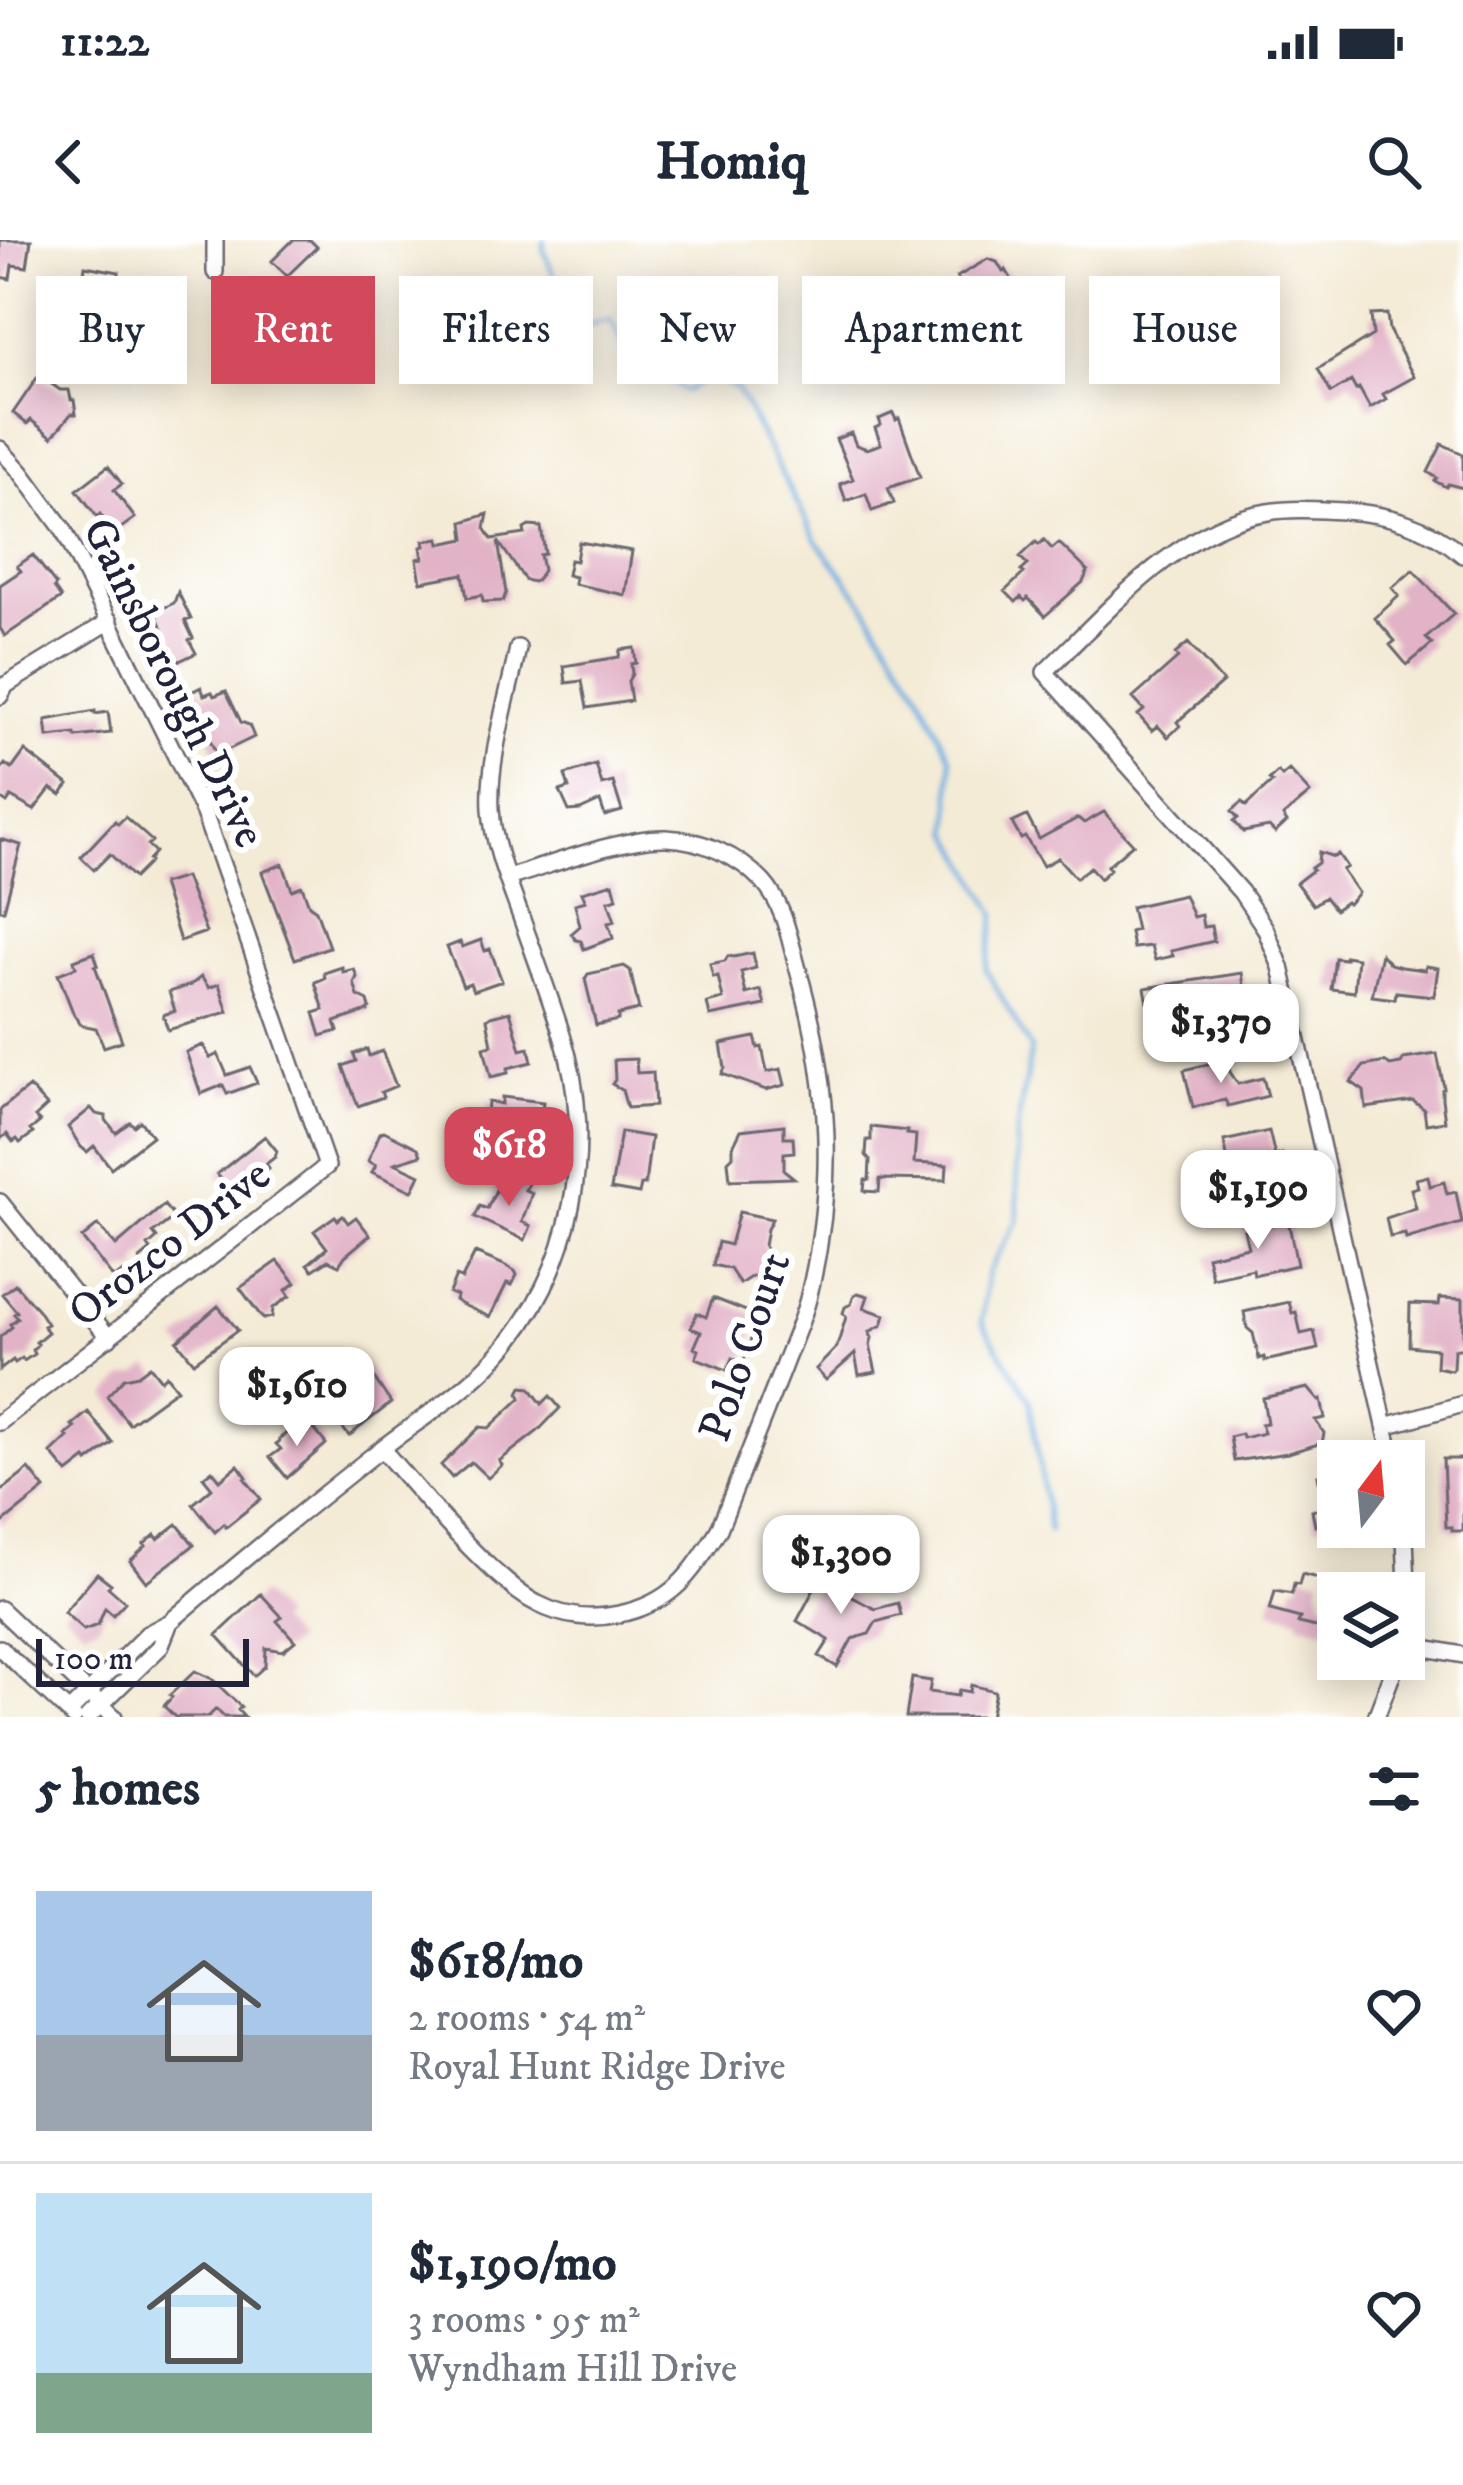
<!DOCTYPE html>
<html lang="en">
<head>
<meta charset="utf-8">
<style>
	:root { --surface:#fff; --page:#f2f2f3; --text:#1f2937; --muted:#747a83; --line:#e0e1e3; --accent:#d1495b }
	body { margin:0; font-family:"IM FELL DW Pica",serif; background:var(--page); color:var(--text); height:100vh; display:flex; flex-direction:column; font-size:45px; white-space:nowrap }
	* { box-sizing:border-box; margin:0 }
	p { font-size:39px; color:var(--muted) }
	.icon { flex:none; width:66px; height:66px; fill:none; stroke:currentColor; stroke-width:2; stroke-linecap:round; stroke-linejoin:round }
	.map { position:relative; height:1477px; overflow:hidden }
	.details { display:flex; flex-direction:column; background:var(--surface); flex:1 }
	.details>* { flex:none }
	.guide { position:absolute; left:36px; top:36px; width:1392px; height:108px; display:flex; gap:24px }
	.needle { width:78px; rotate:16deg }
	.controls { position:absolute; left:1317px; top:1200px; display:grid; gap:24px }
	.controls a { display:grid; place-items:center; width:108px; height:108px; border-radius:0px; background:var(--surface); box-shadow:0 6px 30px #0003; font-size:60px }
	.scale { position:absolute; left:36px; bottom:30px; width:213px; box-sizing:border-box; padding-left:12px; border:6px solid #22223b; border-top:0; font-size:33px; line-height:42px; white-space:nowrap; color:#22223b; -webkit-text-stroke:9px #fff; paint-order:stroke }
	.price { position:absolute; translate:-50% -102px; padding:0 27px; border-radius:24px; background:#fff; color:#222; font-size:39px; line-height:78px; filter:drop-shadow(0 3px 6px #0008) }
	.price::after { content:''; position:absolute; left:50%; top:72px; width:36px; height:27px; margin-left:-18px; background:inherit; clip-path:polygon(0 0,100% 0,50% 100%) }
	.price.selected { background:var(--accent); color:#fff }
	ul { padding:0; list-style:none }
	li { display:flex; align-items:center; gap:36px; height:300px; padding:0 36px }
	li+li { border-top:3px solid var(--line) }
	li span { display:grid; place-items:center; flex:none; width:336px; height:240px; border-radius:0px; color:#555 }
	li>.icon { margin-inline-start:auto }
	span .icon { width:144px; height:144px; fill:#fffc; stroke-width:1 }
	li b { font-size:51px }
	h2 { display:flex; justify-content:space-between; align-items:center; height:144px; padding:0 36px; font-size:51px }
	.pill { padding:0 42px; border-radius:0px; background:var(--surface); box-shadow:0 6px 30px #0003; font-size:42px; line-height:108px }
	.pill.selected { background:var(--accent); color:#fff }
	.status { display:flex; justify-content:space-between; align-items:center; height:84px; padding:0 60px; background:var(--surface); direction:ltr }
	.status svg { height:33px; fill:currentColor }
	header { display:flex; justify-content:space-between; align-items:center; height:156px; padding:0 36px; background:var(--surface); font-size:54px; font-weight:700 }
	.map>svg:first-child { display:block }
</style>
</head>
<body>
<div class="status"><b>11:22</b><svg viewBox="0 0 49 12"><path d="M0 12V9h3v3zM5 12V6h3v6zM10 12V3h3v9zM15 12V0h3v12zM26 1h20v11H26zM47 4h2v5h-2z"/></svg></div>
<header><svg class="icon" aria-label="back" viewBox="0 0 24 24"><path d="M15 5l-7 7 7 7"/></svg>Homiq<svg class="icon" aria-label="search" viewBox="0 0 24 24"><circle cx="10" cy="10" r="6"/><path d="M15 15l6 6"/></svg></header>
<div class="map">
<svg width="1463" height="1477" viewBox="0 0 1463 1477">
	<rect width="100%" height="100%" fill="#fff"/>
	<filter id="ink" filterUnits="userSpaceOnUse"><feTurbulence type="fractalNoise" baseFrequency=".00833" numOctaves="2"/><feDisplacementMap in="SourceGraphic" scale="24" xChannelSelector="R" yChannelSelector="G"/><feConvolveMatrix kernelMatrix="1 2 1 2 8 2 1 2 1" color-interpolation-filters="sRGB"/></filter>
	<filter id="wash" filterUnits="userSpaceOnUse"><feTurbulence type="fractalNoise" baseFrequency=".004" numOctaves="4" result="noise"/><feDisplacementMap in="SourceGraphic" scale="48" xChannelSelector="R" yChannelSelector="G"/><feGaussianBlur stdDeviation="2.7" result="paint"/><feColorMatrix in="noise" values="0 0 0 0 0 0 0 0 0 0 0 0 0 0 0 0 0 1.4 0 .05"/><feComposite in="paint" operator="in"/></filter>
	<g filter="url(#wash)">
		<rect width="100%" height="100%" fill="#f4ebd6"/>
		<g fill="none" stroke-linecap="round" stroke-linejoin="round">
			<path stroke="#6daee1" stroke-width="4.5" d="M544 0 543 9 576 89 610 79 628 113 685 151 713 136 737 149 817 301 863 362 915 445 951 518V592L996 675 986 730 1031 809 1016 895 1018 980 987 1034 982 1083 1030 1159 1049 1291"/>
		</g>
		<g id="blocks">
			<path fill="#e2b2c7" d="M0 0H31L27 27 12 25 10 39 0 37Z
				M293 0H310L317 7 287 36 272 21Z
				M988 19 997 22 1003 32 1006 30 1019 52 1018 59 1024 68 1021 74 1011 80 1009 99 1003 98 1001 112 976 108 977 88 961 56 966 53 957 37Z
				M85 26 119 32 118 56 130 58 128 75 106 71 104 88 78 83 82 54 74 53 69 46 71 38 77 33 84 34Z
				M1236 43 1252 44V51L1271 53 1270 86 1256 85 1255 109 1261 110 1260 126H1226L1221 131 1198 127 1199 116 1195 111 1197 81 1200 78 1224 79 1226 52 1235 53Z
				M1387 74 1389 90 1414 137 1383 154 1386 159 1370 168 1359 148 1356 150 1351 141 1331 153 1318 129 1373 95 1371 75Z
				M39 135 60 150H69L71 160H74L76 174H71L52 197 31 180 27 184 13 173Z
				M893 173 896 180 899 178 920 237 888 248 894 263 872 271 866 254 846 261 840 244 853 239 836 199 851 193 856 205 867 209 881 204 875 188 881 185 879 179Z
				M1442 204 1463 214V248L1448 244 1446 247 1435 241 1437 238 1428 232Z
				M108 226 122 244 114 250 135 278 114 293 100 274 97 277 77 250Z
				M488 274 485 288 492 299 525 294 524 289 529 286 541 287 545 314 540 315 543 330 537 340 533 342 525 340 498 301 506 353 503 361 483 362 482 355 467 358 463 334 421 342 417 319 423 318 421 307 425 306 424 301 439 298 440 304 465 299 463 282Z
				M1044 300 1052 309 1059 303 1088 331 1083 342 1045 376 1028 358 1025 361 1021 357 1016 362 1005 351 1024 333 1021 331 1028 325 1020 317 1036 302 1039 305Z
				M579 302 632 311 625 355 574 344 575 337 567 335 570 320 576 321Z
				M33 315 56 345 54 348 61 358 5 396 0 388V345L21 331 17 326Z
				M1413 330 1454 374 1426 398 1432 404 1407 425 1390 405 1395 401 1375 378 1399 356 1392 348Z
				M178 352 191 379 185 381 193 398 189 400 196 413 173 424 156 391 162 388 155 372 174 363Z
				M1188 403 1223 442 1177 482 1180 486 1168 497 1158 486 1152 491 1138 475 1144 470 1133 458 1178 418 1175 414Z
				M634 408 636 423 631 424 632 434 628 441 631 461 587 468 582 441 566 443 564 426 619 417 620 410Z
				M201 447 204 455 212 452 214 456 226 451 241 482 249 485 254 497 217 515 195 468 192 470 185 455Z
				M95 471V474L108 472 111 493 76 497 75 494 48 497 46 480Z
				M25 511 69 545 61 555 51 548 34 570 11 557 7 563 0 558V531L5 524 12 529Z
				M596 525 602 545 613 542 622 571 605 576 600 561 580 570 569 571 560 551 569 548 565 535Z
				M1289 530 1310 553 1283 576 1287 582 1275 593 1269 587 1243 592 1234 581 1238 578 1232 571 1242 562 1246 566 1272 542 1269 540 1278 532 1282 536Z
				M1104 572 1133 604 1107 626 1110 629 1100 639 1090 627 1076 638 1058 618 1043 626 1025 597 1021 599 1012 583 1027 576 1039 599 1078 578 1084 583Z
				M125 577 152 601 148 605 155 612 148 620 150 622 134 638 110 614 94 630 81 617 115 581 118 584Z
				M0 599 21 605 4 670H0Z
				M1319 612 1334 617 1338 614 1347 627 1342 630 1358 653 1348 664 1346 662 1335 670 1325 657 1313 665 1296 643 1313 630 1311 628 1318 623Z
				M283 624 292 650 302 646 309 665 316 670 329 707 295 719 262 632Z
				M185 637 206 692 180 701 162 644Z
				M613 643 617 658 608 661 615 681 608 683 613 698 584 709 581 701 576 700 571 694 580 686 575 664 586 661 582 652Z
				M1184 655 1193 677 1201 675 1203 687 1211 686 1214 701 1171 711 1173 716 1155 720 1151 706 1133 708 1130 692 1136 690 1131 667Z
				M481 700 485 711 490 709 502 741 473 751 470 743 463 746 447 707 460 702 462 707Z
				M94 713 98 725 95 726 122 801 104 807 96 788 81 785 74 775 58 734 76 727 74 720Z
				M753 713 756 728 741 732 746 754 761 750 765 765 710 776 707 763 723 759 718 736 713 737 710 724 725 721 728 716 734 717Z
				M1381 714 1390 724 1401 727 1425 730 1426 726 1438 728 1434 756 1396 752 1395 759 1372 756Z
				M1345 716 1357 718 1354 752 1331 749 1335 718 1345 719Z
				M624 726 630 730 639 770 618 775V780L596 785 585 739 588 734Z
				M342 727 343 732 354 729 357 737 354 743 358 756 368 761 370 768 368 771 335 782 338 791 321 796 314 773 324 770 315 742 325 738 324 733Z
				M1242 733 1248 774 1221 778 1223 789 1155 799 1145 748Z
				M201 737 209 748 219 744 228 772 168 790 163 775 175 771 169 752 191 745Z
				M510 771 521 810 529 808 532 822 508 828V833L491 837 484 807 492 805 487 779 491 776Z
				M755 797 758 808 762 807 767 832 781 829 785 845 766 850 722 834 725 828 721 804Z
				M203 805 210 818 218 814 227 835 250 827 257 843 227 854 223 845 201 854 186 812Z
				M367 809 369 816 382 811 396 846 381 852 383 857 358 866 343 826 356 821 354 814Z
				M1437 814 1444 848 1442 849V859L1445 881 1426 884 1424 869 1413 861 1366 868 1364 851 1351 842 1364 826 1385 822 1390 826 1401 824 1404 819Z
				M636 819 637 833 653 832 655 866 627 868 622 850 612 844 615 840 614 820Z
				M1227 819 1230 832 1238 844 1263 838 1268 856 1228 866 1225 860 1193 867 1184 830Z
				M29 847 47 866 35 877 40 882 30 890 33 893 20 903 17 899 13 902 7 894 0 899V870Z
				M502 857 543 862 539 894 527 893 521 914 475 909 477 893 485 894 488 862 502 864Z
				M91 868 96 874 106 876V880L116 893 130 882 134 886 140 881 152 896 111 928 94 906 87 912 81 907 68 887Z
				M784 885V897H793L794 912 784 913V930L794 938 730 940 728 921 733 916V906L741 890Z
				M871 887 907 891 906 894 916 895 914 923 947 925 946 940 880 939 879 952 864 951 865 940H869L870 920 866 915 867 900H871Z
				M384 891 418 908 421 915 395 923 420 935 412 951 372 932 376 925 368 921 380 893Z
				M1269 891 1275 916 1282 914 1286 933 1245 942 1248 953 1192 970 1189 951 1227 943 1223 927 1229 926 1224 901Z
				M621 892 651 897 645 945H641L639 954 611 949Z
				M265 896 277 911 275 917 266 924 269 928 233 955 217 934Z
				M519 936 530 941 525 950 532 953 522 982 531 986 525 1000 475 977 480 966 487 969 496 950 501 952 504 944 509 946 512 940 516 941Z
				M1428 936 1430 946 1444 942 1447 954 1456 952 1462 983 1406 999 1405 994 1390 997 1386 978 1416 968 1411 949 1418 947 1416 939Z
				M164 965 174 977 153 993 157 998 148 1006 151 1010 140 1019 138 1030 123 1032 114 1039 82 998 98 985 116 1006Z
				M739 972 772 979 767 989 764 1006 767 1011 765 1021 770 1022 767 1039 752 1036 740 1044 730 1029 713 1025 718 1002 730 1005Z
				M335 976 338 980 343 976 348 983 356 977 370 995 345 1016 339 1025 328 1020 313 1030 308 1024 327 1008 314 991Z
				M1288 980 1297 1025 1254 1035 1253 1029 1212 1038 1207 1016 1248 1007 1244 990Z
				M475 1013 502 1024 515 1031 517 1035 512 1045 507 1043 490 1077 461 1064 455 1060 457 1056 449 1053 456 1036 462 1039Z
				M278 1021 296 1043 286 1050 290 1056 273 1068 272 1077 263 1079 240 1048Z
				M15 1044 38 1070 47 1084 43 1086 48 1092 36 1102 38 1104 32 1110 34 1114 24 1121 22 1118 15 1123 13 1120 0 1130V1097L12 1087 10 1084 18 1078 14 1074 17 1072 2 1054Z
				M858 1053 868 1056 864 1068 885 1075 882 1085 869 1092 872 1098 870 1105 876 1132 859 1135 855 1114 826 1140 816 1129 837 1107 846 1077 843 1073 845 1067 851 1064 854 1055Z
				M713 1058 759 1076 743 1123 732 1118 727 1130 696 1118 699 1110 694 1108 701 1092 691 1088 697 1073 706 1077Z
				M1440 1058 1463 1059V1103L1461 1109H1454L1453 1128 1451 1130 1436 1127 1437 1109 1409 1106 1410 1064 1439 1065Z
				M1289 1062 1292 1073 1296 1072 1301 1094 1314 1091 1318 1109 1265 1121 1264 1117 1259 1119 1253 1093 1247 1088 1244 1072Z
				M218 1066 238 1090 194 1122 177 1101Z
				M364 1123 391 1163 349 1196 318 1157Z
				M150 1126 161 1140 166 1135 177 1149 129 1184 107 1156 124 1138 138 1135Z
				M522 1147 530 1148 542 1164 550 1156 560 1168 538 1191 499 1221 502 1225 488 1238 471 1222 452 1238 441 1225 480 1187 489 1188 521 1158 519 1153Z
				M1308 1148 1319 1161 1321 1160 1325 1178 1315 1180 1324 1193 1322 1203 1288 1213 1234 1221 1230 1197 1241 1194 1243 1198 1264 1193 1261 1184 1267 1183 1263 1158Z
				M88 1172 113 1203 88 1222 86 1219 68 1233 51 1213 68 1197 66 1195 75 1188 72 1185Z
				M308 1181 326 1204 287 1238 270 1217 281 1209 276 1204 280 1201 279 1199 289 1191 291 1194Z
				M1443 1219H1463V1291H1452V1287H1446Z
				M238 1225 247 1237 245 1239 261 1259 226 1287 224 1284 215 1292 193 1264 212 1248 203 1237 212 1230 220 1240Z
				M29 1229 45 1249 0 1285V1252Z
				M1338 1231V1281L1315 1286 1312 1270 1324 1268 1318 1235Z
				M177 1284 194 1305 146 1342 130 1321 146 1306 144 1304 155 1295 158 1299Z
				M97 1333 111 1344 108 1347 125 1362 113 1375 105 1368 98 1385 84 1390 64 1372Z
				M1302 1334 1321 1339 1318 1350 1322 1351 1320 1359 1338 1365V1386L1329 1384 1328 1390 1298 1383 1300 1378 1270 1370 1275 1351 1292 1354 1294 1344 1299 1345Z
				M820 1338 833 1345 837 1338 852 1346 847 1354 875 1369 898 1363 901 1375 876 1382 869 1394 852 1399 837 1427 819 1416 829 1400 797 1381Z
				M261 1354 282 1377 277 1381 295 1401 283 1411 266 1408 265 1426 254 1436 217 1395Z
				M195 1431 212 1439 241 1467 238 1470 244 1477H224L216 1469 208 1477H175L164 1466 172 1457 170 1455Z
				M912 1438 931 1441 929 1452 958 1456 959 1450 970 1452 971 1445 995 1451 990 1477H906Z"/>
		</g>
	</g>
	<g filter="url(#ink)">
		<use href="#blocks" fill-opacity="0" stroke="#6c6871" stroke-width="3"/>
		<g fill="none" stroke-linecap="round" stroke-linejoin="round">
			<defs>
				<path id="minor" d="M215 32V0
					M0 209 21 232 63 289 204 573 327 926 0 1182
					M0 456 6 445 110 381
					M0 962 109 1098
					M1386 1186 1463 1164
					M382 1209C419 1252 452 1292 494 1331 508 1343 521 1356 538 1364 563 1377 592 1380 619 1374 671 1364 693 1333 719 1289 740 1235 762 1181 783 1127 791 1105 802 1082 808 1059 837 942 830 840 797 726 789 697 784 665 763 642 739 616 701 599 666 598 626 596 548 626 507 638
					M1393 1221 1281 727 1265 688 1241 652 1045 432C1107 373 1180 285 1268 272 1293 268 1318 270 1343 271 1386 273 1430 286 1463 315
					M1404 1273 1407 1346 1404 1397
					M0 1369 114 1477
					M1404 1404 1463 1415
					M0 1408 74 1477
					M69 1472 147 1394 170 1382C239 1322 310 1265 381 1209 420 1179 462 1154 495 1118 574 1034 597 903 562 795 549 754 534 714 520 674 508 641 493 605 491 569 488 519 508 458 518 408
					M88 1477 160 1407 170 1382
					M1376 1477 1398 1419"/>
			</defs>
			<use href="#minor" stroke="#6c6871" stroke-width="20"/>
			<use href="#minor" stroke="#fff" stroke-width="15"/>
		</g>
	</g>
	<g text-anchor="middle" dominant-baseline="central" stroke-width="12" stroke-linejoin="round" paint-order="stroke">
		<g font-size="45" fill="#22223b" stroke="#fff">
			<text transform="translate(173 443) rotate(64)">Gainsborough Drive</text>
			<text transform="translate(170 1004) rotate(-38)">Orozco Drive</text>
			<text transform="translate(746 1107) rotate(-71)">Polo Court</text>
		</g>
	</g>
</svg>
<div class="controls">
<a><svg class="needle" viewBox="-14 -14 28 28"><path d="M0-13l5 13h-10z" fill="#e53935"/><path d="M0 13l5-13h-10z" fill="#747a83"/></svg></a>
<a><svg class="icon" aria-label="layers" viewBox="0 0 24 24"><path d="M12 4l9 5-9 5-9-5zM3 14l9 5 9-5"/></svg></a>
</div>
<div class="scale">100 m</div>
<b class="price" style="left:1221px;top:846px">$1,370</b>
<b class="price selected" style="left:509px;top:969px">$618</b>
<b class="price" style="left:1258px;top:1012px">$1,190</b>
<b class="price" style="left:297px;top:1209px">$1,610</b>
<b class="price" style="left:841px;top:1377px">$1,300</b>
<div class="guide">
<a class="pill">Buy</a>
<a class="pill selected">Rent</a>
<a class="pill">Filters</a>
<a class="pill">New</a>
<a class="pill">Apartment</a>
<a class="pill">House</a>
</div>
</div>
<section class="details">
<h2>5 homes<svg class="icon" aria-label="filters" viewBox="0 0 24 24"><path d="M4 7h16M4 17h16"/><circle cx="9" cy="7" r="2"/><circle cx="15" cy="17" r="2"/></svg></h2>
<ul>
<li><span style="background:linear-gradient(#a9c7e8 60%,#9aa5b1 0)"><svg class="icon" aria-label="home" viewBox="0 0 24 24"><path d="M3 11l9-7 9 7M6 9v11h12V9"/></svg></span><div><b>$618/mo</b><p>2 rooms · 54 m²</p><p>Royal Hunt Ridge Drive</p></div><svg class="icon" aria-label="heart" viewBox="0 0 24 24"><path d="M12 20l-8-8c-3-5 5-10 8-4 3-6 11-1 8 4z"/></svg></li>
<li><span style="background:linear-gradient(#bfe0f5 75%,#7fa58c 0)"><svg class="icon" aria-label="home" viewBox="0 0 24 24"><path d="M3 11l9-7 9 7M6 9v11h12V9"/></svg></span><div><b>$1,190/mo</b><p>3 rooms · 95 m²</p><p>Wyndham Hill Drive</p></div><svg class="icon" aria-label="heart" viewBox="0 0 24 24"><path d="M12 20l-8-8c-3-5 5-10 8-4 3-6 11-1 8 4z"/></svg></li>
</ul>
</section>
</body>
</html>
